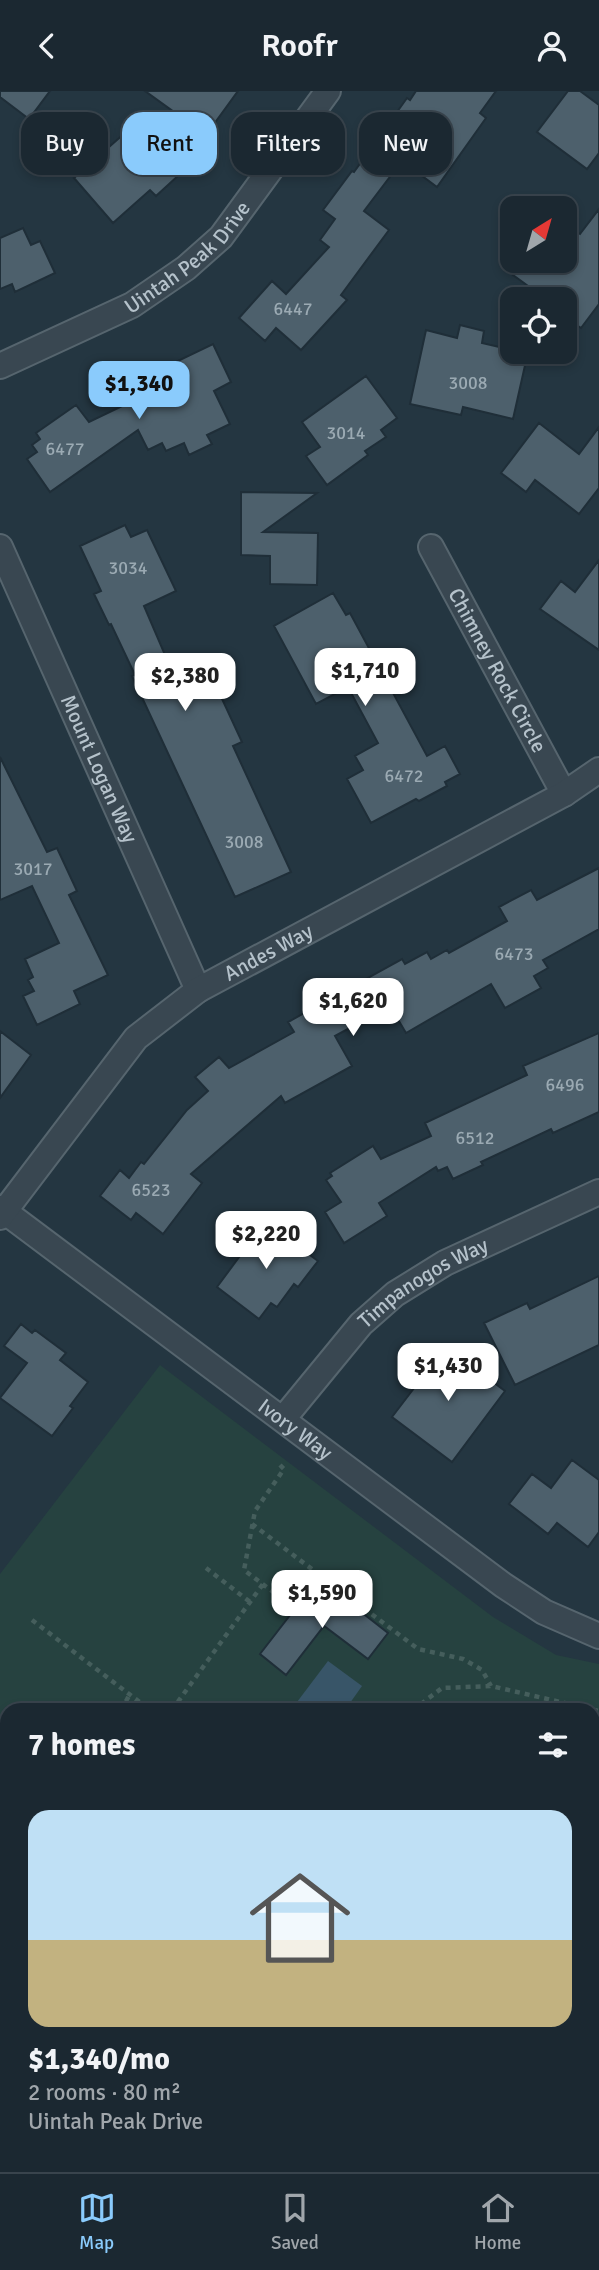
<!DOCTYPE html>
<html lang="en">
<head>
<meta charset="utf-8">
<style>
	:root { --surface:#1b2831; --page:#28343d; --text:#f1f3f6; --muted:#a0a6ab; --line:#39444d; --accent:#8acbfc }
	body { margin:0; font-family:Signika,sans-serif; background:var(--page); color:var(--text); height:100vh; display:flex; flex-direction:column; font-size:26px; white-space:nowrap }
	* { box-sizing:border-box; margin:0 }
	p { font-size:23px; color:var(--muted) }
	.icon { flex:none; width:38px; height:38px; fill:none; stroke:currentColor; stroke-width:2; stroke-linecap:round; stroke-linejoin:round }
	.map { position:relative; flex:1; overflow:hidden }
	.drawer { position:absolute; left:0px; top:1612px; width:600px; height:471px; display:flex; flex-direction:column; background:var(--surface); border-radius:21px 21px 0 0; box-shadow:0 4px 10px #0003,0 0 0 2px var(--line) }
	.drawer>* { flex:none }
	.banner { position:absolute; left:21px; top:21px; width:558px; height:63px; display:flex; gap:14px }
	.needle { width:46px; rotate:37deg }
	.fabs { position:absolute; left:500px; top:105px; display:grid; gap:14px }
	.fabs a { display:grid; place-items:center; width:77px; height:77px; border-radius:14px; background:var(--surface); box-shadow:0 4px 10px #0003,0 0 0 2px var(--line); font-size:35px }
	.price { position:absolute; translate:-50% -60px; padding:0 16px; border-radius:14px; background:#fff; color:#222; font-size:23px; line-height:46px; filter:drop-shadow(0 2px 4px #0008) }
	.price::after { content:''; position:absolute; left:50%; top:42px; width:21px; height:16px; margin-left:-10px; background:inherit; clip-path:polygon(0 0,100% 0,50% 100%) }
	.price.active { background:var(--accent); color:#111 }
	ul { padding:0; list-style:none }
	li { display:grid; align-content:center; gap:14px; height:371px; padding:0 28px }
	li span { display:grid; place-items:center; height:217px; border-radius:21px; color:#555 }
	li>.icon { margin-inline-start:auto }
	span .icon { width:126px; height:126px; fill:#fffc; stroke-width:1 }
	li b { font-size:30px }
	h2 { display:flex; justify-content:space-between; align-items:center; height:84px; padding:0 28px; font-size:30px }
	.chip { padding:0 24px; border-radius:21px; background:var(--surface); box-shadow:0 4px 10px #0003,0 0 0 2px var(--line); font-size:24px; line-height:63px }
	.chip.active { background:var(--accent); color:#111 }
	header { display:flex; justify-content:space-between; align-items:center; height:91px; padding:0 28px; background:var(--surface); font-size:32px; font-weight:600 }
	.tabs { display:flex; justify-content:space-around; align-items:center; height:98px; border-top:2px solid var(--line); background:var(--surface); font-size:19px; color:var(--muted) }
	.tabs a { display:grid; justify-items:center; gap:4px }
	.tabs .active { color:var(--accent) }
	.map>svg:first-child { display:block }
</style>
</head>
<body>
<header><svg class="icon" aria-label="back" viewBox="0 0 24 24"><path d="M15 5l-7 7 7 7"/></svg>Roofr<svg class="icon" aria-label="person" viewBox="0 0 24 24"><circle cx="12" cy="8" r="4"/><path d="M4 21q1-7 8-7t8 7"/></svg></header>
<div class="map">
<svg width="599" height="2081" viewBox="0 0 599 2081">
	<rect width="100%" height="100%" fill="#243641"/>
	<path fill="#264240" d="M160 1274 493 1526 556 1564 599 1573V1956L593 1963V1619H7V1839L0 1833V1483Z
		M321 2076H507L503 2081H329Z"/>
	<path fill="#385568" d="M328 1570 362 1595 345 1619H291Z"/>
	<path fill="#4d606c" stroke="#1f2e38" stroke-width="2" d="M0 0H50L29 28 0 6Z
		M145 0H238L206 44Z
		M416 0H496L480 22 486 27 437 96 402 70 364 120 389 139 341 204 347 209 301 259 276 237 265 250 239 227 272 190 286 203 329 156 320 149 335 128 323 119 352 80 354 81 407 7 410 9Z
		M568 0H580L599 14V62L587 78 537 41Z
		M135 33 180 83 156 105 150 99 113 132 74 87Z
		M599 118V213L581 237 565 226V208H546L513 184 524 170H565V133L580 143Z
		M23 137 31 154 40 150 55 182 15 201 12 193 0 198V147Z
		M460 234 484 240 482 252 508 258 506 266 526 270 513 328 463 316 461 324 410 313 426 239 457 247Z
		M213 253 231 291 214 300 230 333 207 344 212 353 189 364 184 352 166 360 162 352 148 359 138 339 50 401 27 368 37 361 32 354 40 348 36 342 76 314 89 331 168 293 161 278Z
		M366 285 397 327 381 339 386 346 365 360 368 364 327 394 306 365 320 356 302 331Z
		M539 332 579 363 599 336V397L579 423 535 389 526 401 501 382Z
		M241 401 317 402 263 441 318 442 317 494 270 493V465L241 464Z
		M125 434 131 446 147 439 176 500 144 515 174 585 205 571 242 651 233 655 291 781 235 806 132 585 135 584 111 533 109 534 94 503 101 500 80 455Z
		M599 469V559L540 518 561 490 575 501Z
		M333 502 346 524 350 522 427 665 445 655 460 683 445 691 447 695 419 710 416 708 371 732 347 688 363 679 355 665 378 652 348 596 316 613 274 535Z
		M0 666 47 761 57 757 77 800 69 804 108 884 74 900 80 913 37 934 23 905 34 900 28 889 33 886 25 868 59 852 32 795 0 809Z
		M599 777V838L543 869 548 877 534 885 541 897 505 917 491 893 406 942 390 915 335 945 352 975 285 1012 281 1005 191 1083 202 1092 163 1143 136 1122 131 1129 100 1105 120 1079 129 1087 141 1071 144 1073 187 1019 208 1000 195 986 219 966 229 977 294 941 288 931 402 868 405 873 427 861 431 868 447 859 449 862 507 830 499 816 531 799 537 809Z
		M0 940 31 964 0 1007Z
		M599 942V1021L553 1042 551 1038 481 1071 483 1074 453 1088 447 1076 438 1080 436 1076 379 1112 387 1125 344 1152 325 1121 341 1111 326 1089 332 1085 330 1082 373 1055 381 1068 431 1045 425 1032 527 984 523 975Z
		M265 1131 318 1170 298 1196 294 1193 277 1216 271 1212 259 1228 217 1196Z
		M599 1185V1254L515 1294 484 1232 527 1212 530 1218Z
		M21 1233 32 1242 35 1239 66 1262 60 1269 88 1291 70 1315 73 1317 52 1345 0 1307 27 1272 4 1255Z
		M442 1253 505 1300 452 1371 392 1326 424 1284 421 1282Z
		M572 1369 599 1389V1441L588 1456 557 1432 548 1443 509 1413 532 1383 551 1397Z
		M333 1499 388 1542 368 1568 324 1535 286 1584 260 1563 308 1501 323 1513Z"/>
	<g fill="none" stroke-linecap="round" stroke-linejoin="round">
		<defs>
			<g id="street">
				<path id="s1" d="M0 275 132 214 186 177 221 146 328 0"/>
				<path id="s2" d="M0 456 198 899"/>
				<path id="s3" d="M431 456 564 703"/>
				<path id="s4" d="M0 1117 503 1494 544 1521 599 1545"/>
				<path id="s5" d="M0 1126 136 947 198 899 564 703 599 679"/>
				<path id="s6" d="M283 1328 361 1233 395 1203 445 1172 599 1101"/>
			</g>
		</defs>
		<use href="#street" stroke="#56656e" stroke-width="28"/>
		<path stroke="#455e5c" stroke-width="4.5" stroke-dasharray="5 5" stroke-linecap="butt" d="M280 1374 284 1378 255 1420 244 1479 293 1516
			M252 1433 418 1558 463 1568 482 1579 491 1595
			M206 1477 250 1511
			M32 1529 150 1619
			M121 1619 130 1603
			M172 1619 263 1493
			M413 1619 442 1597 491 1595 599 1620
			M0 1777 7 1782
			M593 1922 599 1914
			M412 2076 417 2081
			M435 2081 441 2076"/>
		<use href="#street" stroke="#394751" stroke-width="24"/>
	</g>
	<g text-anchor="middle" dominant-baseline="central" stroke-width="6" stroke-linejoin="round" paint-order="stroke">
		<g font-size="18" fill="#9baab3">
			<text x="293" y="218">6447</text>
			<text x="468" y="292">3008</text>
			<text x="346" y="342">3014</text>
			<text x="65" y="358">6477</text>
			<text x="128" y="477">3034</text>
			<text x="404" y="685">6472</text>
			<text x="244" y="751">3008</text>
			<text x="33" y="778">3017</text>
			<text x="514" y="863">6473</text>
			<text x="565" y="994">6496</text>
			<text x="475" y="1047">6512</text>
			<text x="151" y="1099">6523</text>
		</g>
		<g font-size="21" fill="#b5c2cb" stroke="#1d2c36">
			<text stroke="none"><textPath href="#s1" startOffset="219">Uintah Peak Drive</textPath></text>
			<text stroke="none"><textPath href="#s3" startOffset="140">Chimney Rock Circle</textPath></text>
			<text stroke="none"><textPath href="#s2" startOffset="243">Mount Logan Way</textPath></text>
			<text stroke="none"><textPath href="#s5" startOffset="383">Andes Way</textPath></text>
			<text stroke="none"><textPath href="#s6" startOffset="198">Timpanogos Way</textPath></text>
			<text stroke="none"><textPath href="#s4" startOffset="369">Ivory Way</textPath></text>
		</g>
	</g>
</svg>
<div class="fabs">
<a><svg class="needle" viewBox="-14 -14 28 28"><path d="M0-13l5 13h-10z" fill="#e53935"/><path d="M0 13l5-13h-10z" fill="#a0a6ab"/></svg></a>
<a><svg class="icon" aria-label="locate" viewBox="0 0 24 24"><circle cx="12" cy="12" r="6"/><path d="M12 2v4M12 18v4M2 12h4M18 12h4"/></svg></a>
</div>
<b class="price active" style="left:139px;top:330px">$1,340</b>
<b class="price" style="left:365px;top:617px">$1,710</b>
<b class="price" style="left:185px;top:622px">$2,380</b>
<b class="price" style="left:353px;top:947px">$1,620</b>
<b class="price" style="left:266px;top:1180px">$2,220</b>
<b class="price" style="left:448px;top:1312px">$1,430</b>
<b class="price" style="left:322px;top:1539px">$1,590</b>
<div class="banner">
<a class="chip">Buy</a>
<a class="chip active">Rent</a>
<a class="chip">Filters</a>
<a class="chip">New</a>
</div>
<section class="drawer">
<h2>7 homes<svg class="icon" aria-label="filters" viewBox="0 0 24 24"><path d="M4 7h16M4 17h16"/><circle cx="9" cy="7" r="2"/><circle cx="15" cy="17" r="2"/></svg></h2>
<ul>
<li><span style="background:linear-gradient(#bfe0f5 60%,#c2b280 0)"><svg class="icon" aria-label="home" viewBox="0 0 24 24"><path d="M3 11l9-7 9 7M6 9v11h12V9"/></svg></span><div><b>$1,340/mo</b><p>2 rooms · 80 m²</p><p>Uintah Peak Drive</p></div></li>
</ul>
</section>
</div>
<nav class="tabs">
<a class="active"><svg class="icon" aria-label="map" viewBox="0 0 24 24"><path d="M3 6l6-2 6 2 6-2v14l-6 2-6-2-6 2zM9 4v14M15 6v14"/></svg>Map</a>
<a><svg class="icon" aria-label="saved" viewBox="0 0 24 24"><path d="M7 4h10v16l-5-4-5 4z"/></svg>Saved</a>
<a><svg class="icon" aria-label="home" viewBox="0 0 24 24"><path d="M3 11l9-7 9 7M6 9v11h12V9"/></svg>Home</a>
</nav>
</body>
</html>
